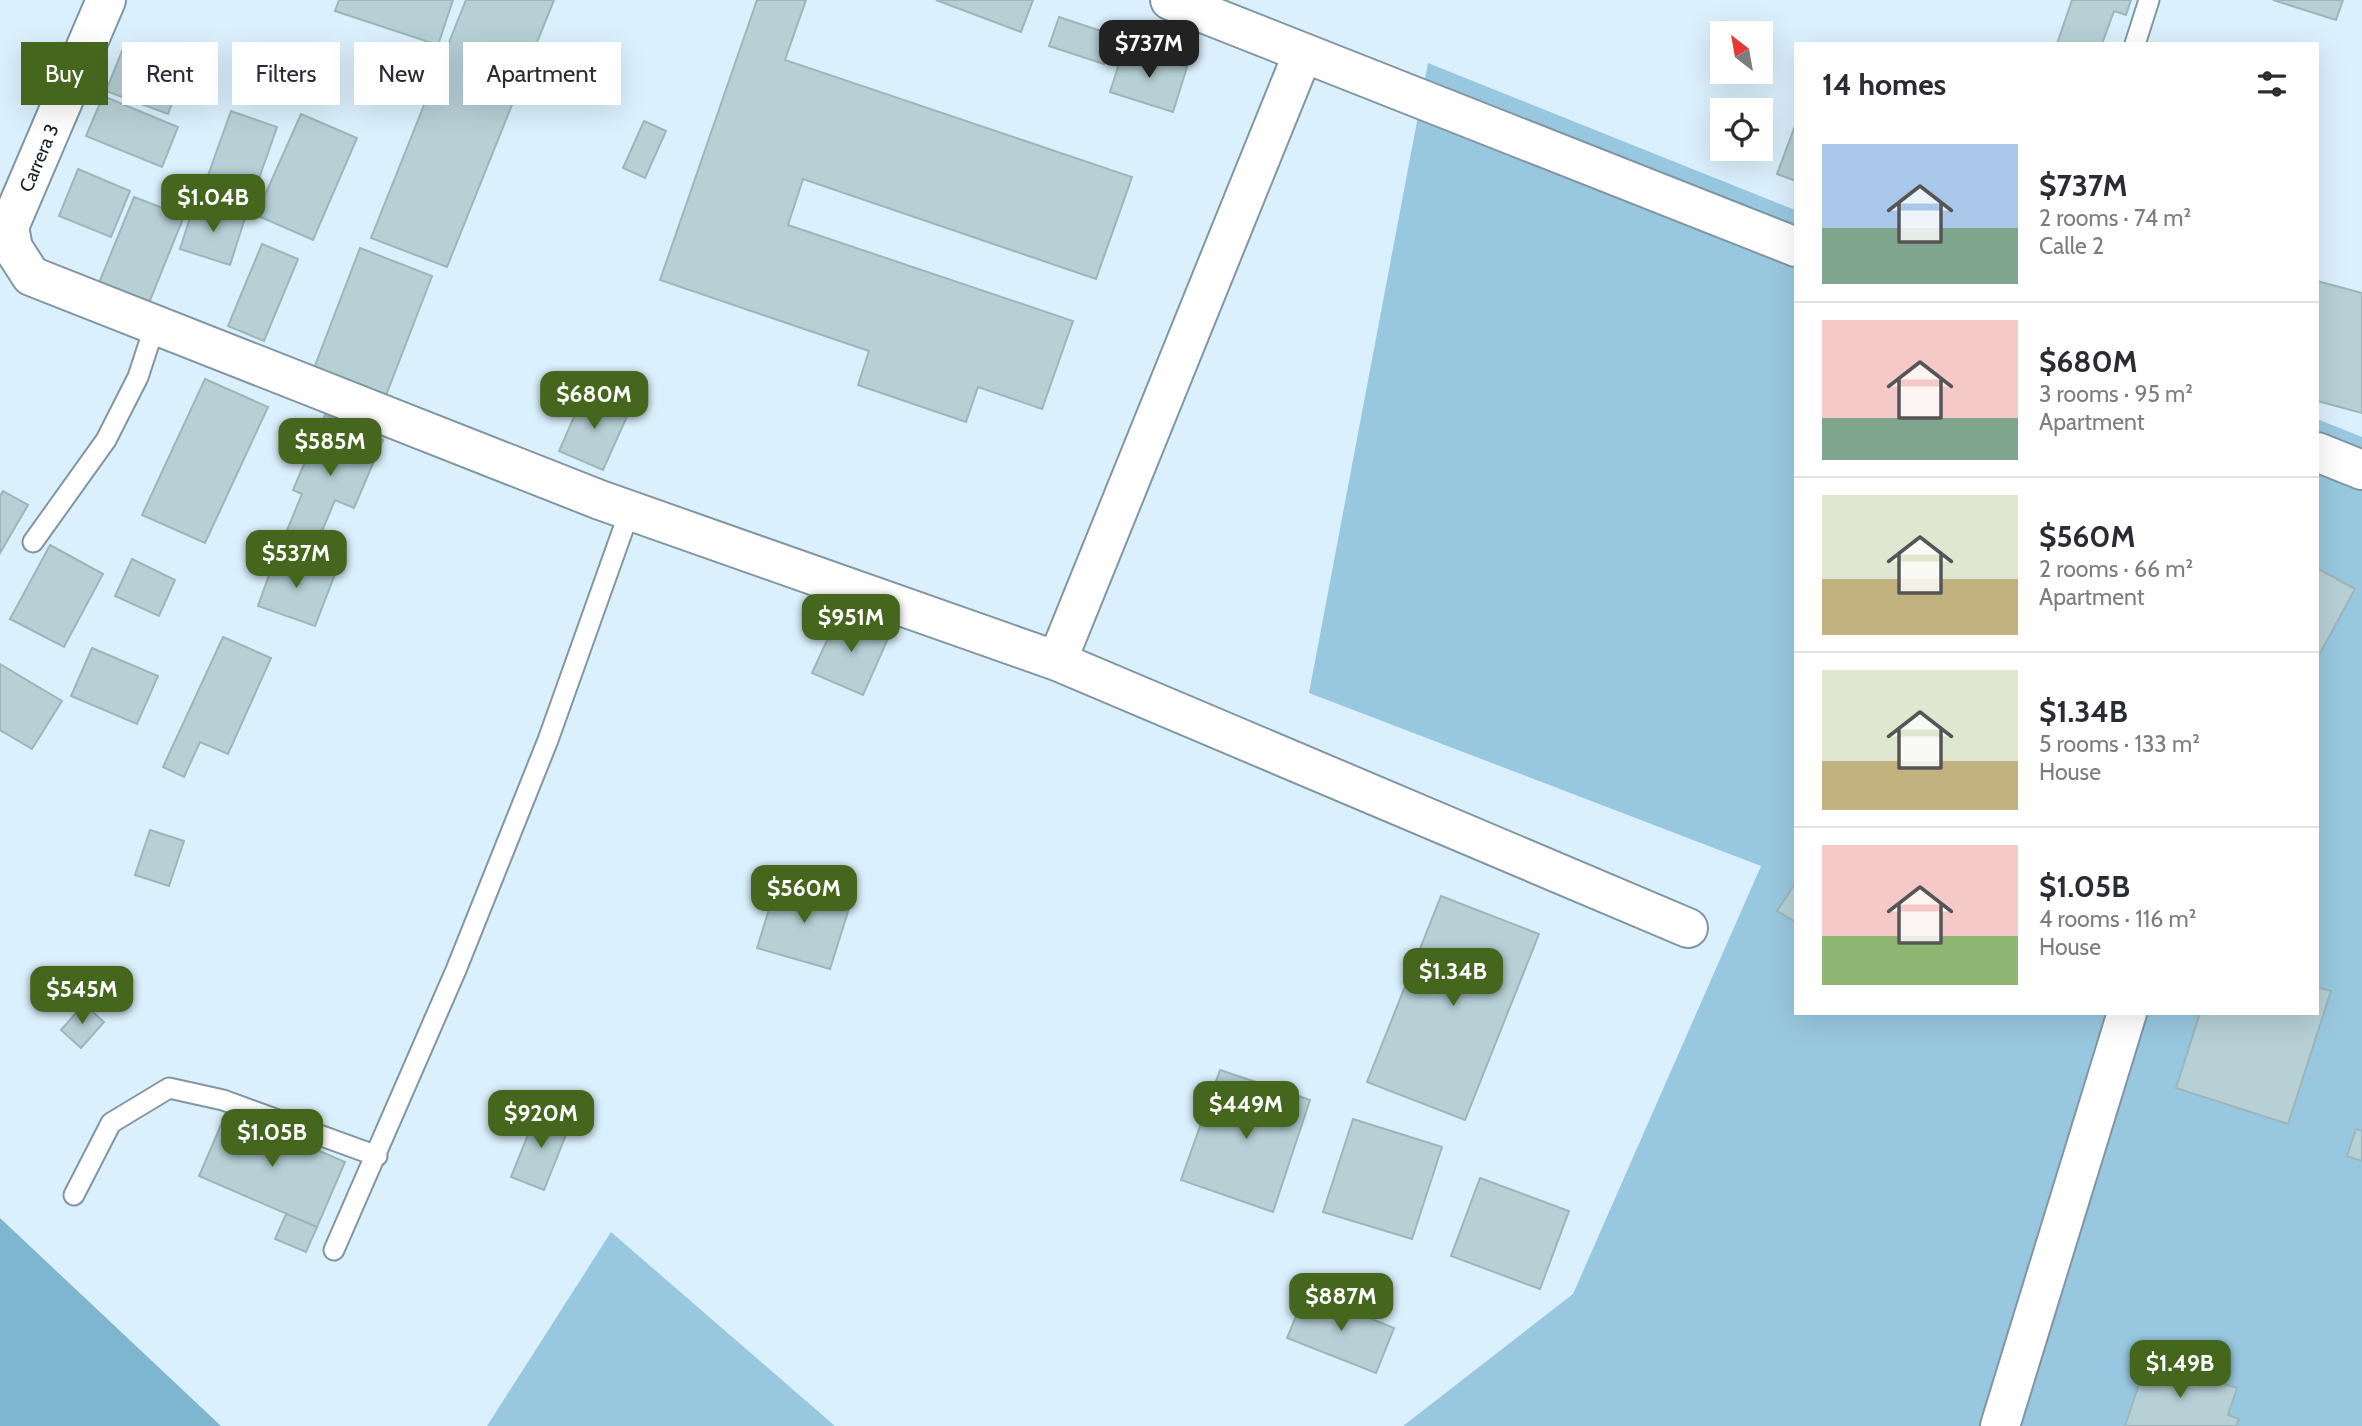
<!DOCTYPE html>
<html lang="en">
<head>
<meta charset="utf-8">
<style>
	:root { --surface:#fff; --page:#f2f2f3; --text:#2b2b33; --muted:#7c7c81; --line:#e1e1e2; --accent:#44661d }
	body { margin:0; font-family:Cabin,sans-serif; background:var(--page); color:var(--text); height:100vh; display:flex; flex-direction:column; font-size:26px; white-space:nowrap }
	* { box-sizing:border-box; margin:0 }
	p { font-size:23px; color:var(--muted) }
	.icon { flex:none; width:38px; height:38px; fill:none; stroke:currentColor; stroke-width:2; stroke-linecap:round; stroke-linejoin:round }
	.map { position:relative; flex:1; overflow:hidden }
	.sheet { position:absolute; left:1794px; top:42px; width:525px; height:973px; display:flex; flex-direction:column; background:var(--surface); border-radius:0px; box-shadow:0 7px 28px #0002 }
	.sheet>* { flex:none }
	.guide { position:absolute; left:21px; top:42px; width:665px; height:63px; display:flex; gap:14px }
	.needle { width:46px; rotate:329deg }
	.tools { position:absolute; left:1710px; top:21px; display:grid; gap:14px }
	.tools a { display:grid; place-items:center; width:63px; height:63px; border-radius:0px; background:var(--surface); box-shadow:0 7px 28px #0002; font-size:35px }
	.price { position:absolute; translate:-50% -60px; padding:0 16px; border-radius:14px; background:var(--accent); color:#fff; font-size:23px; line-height:46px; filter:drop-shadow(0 2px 4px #0008) }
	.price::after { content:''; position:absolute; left:50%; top:42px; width:21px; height:16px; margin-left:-10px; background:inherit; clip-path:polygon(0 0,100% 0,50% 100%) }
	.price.selected { background:#222; color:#fff }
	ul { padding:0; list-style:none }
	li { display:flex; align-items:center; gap:21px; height:175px; padding:0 28px }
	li+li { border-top:2px solid var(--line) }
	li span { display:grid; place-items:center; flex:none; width:196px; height:140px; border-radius:0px; color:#555 }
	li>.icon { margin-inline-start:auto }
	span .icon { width:84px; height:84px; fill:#fffc; stroke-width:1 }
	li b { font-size:30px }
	h2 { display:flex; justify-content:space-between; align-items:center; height:84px; padding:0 28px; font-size:30px }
	.tag { padding:0 24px; border-radius:0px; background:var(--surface); box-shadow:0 7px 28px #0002; font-size:24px; line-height:63px }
	.tag.selected { background:var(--accent); color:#fff }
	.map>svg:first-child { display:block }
</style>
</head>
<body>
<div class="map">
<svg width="2362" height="1426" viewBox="0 0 2362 1426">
	<rect width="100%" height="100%" fill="#daf0fc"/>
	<path fill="#98c8e0" d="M1428 63 1795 210 1796 1013H2317V419L2362 437V1426H1403L1573 1294 1761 866 1309 693Z
		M611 1232 835 1426H487Z"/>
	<path fill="#7eb5cf" d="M0 1218 221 1426H0Z"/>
	<path fill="#b6d0d5" stroke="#9db6bb" stroke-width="2" d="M339 0H453L438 45 335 11Z
		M466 0H554L447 267 371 238Z
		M757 0H806L785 60 1132 177 1096 279 803 179 788 225 1073 321 1042 409 978 387 966 422 858 385 869 351 660 280Z
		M936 0H1033L1021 32Z
		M2072 0H2131L2126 15 2114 11 2102 44H2057Z
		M2273 0H2343L2336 20Z
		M1059 17 1113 35 1104 64 1049 46Z
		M124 46 185 69 168 114 106 91Z
		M1124 48 1187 67 1173 112 1110 92Z
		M103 96 178 127 162 167 86 136Z
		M231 111 277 127 248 210 201 195Z
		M301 114 357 138 313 240 256 215Z
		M644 121 666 131 645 178 623 168Z
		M1796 123V181L1777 174Z
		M78 169 130 191 111 237 59 216Z
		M134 197 184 216 149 303 99 283Z
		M195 202 245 218 230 265 180 249Z
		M262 244 298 259 264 341 228 326Z
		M360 248 432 276 385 398 313 371Z
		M2317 281 2362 293V413L2317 401Z
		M205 379 268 407 205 543 142 515Z
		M585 392 629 412 603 470 559 451Z
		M325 415 383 440 354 508 335 500 313 553 283 540 302 494 293 490Z
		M3 491 28 505 0 553V496Z
		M50 545 103 574 64 647 10 619Z
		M277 553 335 574 315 626 258 606Z
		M132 559 175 580 159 616 115 596Z
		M2317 568 2355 589 2317 659Z
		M840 612 890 634 863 695 812 673Z
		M223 637 271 658 228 754 200 742 184 777 163 767Z
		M92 648 158 676 137 724 71 696Z
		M0 664 62 701 32 749 0 730Z
		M150 830 184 841 169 886 135 875Z
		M778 880 851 902 830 969 757 948Z
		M1796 882V922L1777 911Z
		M1441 896 1539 934 1465 1120 1367 1082Z
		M2317 987 2331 991 2288 1124 2176 1088 2200 1013H2317Z
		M84 1004 104 1022 81 1048 61 1030Z
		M1220 1070 1310 1100 1273 1212 1181 1180Z
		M538 1110 571 1122 544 1190 511 1177Z
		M227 1111 345 1162 317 1227 199 1176Z
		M1353 1119 1442 1147 1412 1239 1323 1212Z
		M2356 1129 2362 1131V1161L2347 1156Z
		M1480 1178 1569 1211 1540 1289 1451 1256Z
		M286 1214 317 1227 306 1252 275 1239Z
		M1306 1292 1394 1328 1376 1373 1287 1338Z
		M2147 1360 2237 1388 2228 1415 2239 1419 2236 1426H2125Z"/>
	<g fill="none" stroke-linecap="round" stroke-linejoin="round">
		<defs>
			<path id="service" d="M2135 44 2149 0
				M33 542 106 440 138 377 155 325
				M74 1195 111 1123 169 1088 223 1100 377 1156
				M334 1250 456 970 548 740 630 510"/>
			<path id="minor" d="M106 0 9 227 13 248 31 276 600 500 1057 661 1688 928
				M1057 661 1303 53
				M2000 1426 2127 1013"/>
			<path id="secondary" d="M1170 0 1796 247
				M2317 452 2362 470"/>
		</defs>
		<use href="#service" stroke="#8196a1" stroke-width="23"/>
		<use href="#minor" stroke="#8196a1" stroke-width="42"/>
		<use href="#secondary" stroke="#8196a1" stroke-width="42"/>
		<use href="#service" stroke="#fff" stroke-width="19"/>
		<use href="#minor" stroke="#fff" stroke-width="38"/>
		<use href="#secondary" stroke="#fff" stroke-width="38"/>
	</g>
	<g text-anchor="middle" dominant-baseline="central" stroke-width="5" stroke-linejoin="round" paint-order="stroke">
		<g font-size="19" fill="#171f23" stroke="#fff">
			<text transform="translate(39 158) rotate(-67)">Carrera 3</text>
		</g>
	</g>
</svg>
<div class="tools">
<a><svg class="needle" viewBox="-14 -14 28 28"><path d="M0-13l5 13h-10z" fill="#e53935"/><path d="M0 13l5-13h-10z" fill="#7c7c81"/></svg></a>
<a><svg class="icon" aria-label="locate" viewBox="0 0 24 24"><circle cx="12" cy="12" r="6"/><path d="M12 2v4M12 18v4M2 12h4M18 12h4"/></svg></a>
</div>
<b class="price selected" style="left:1149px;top:80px">$737M</b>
<b class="price" style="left:213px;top:234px">$1.04B</b>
<b class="price" style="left:594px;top:431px">$680M</b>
<b class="price" style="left:330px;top:478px">$585M</b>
<b class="price" style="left:296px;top:590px">$537M</b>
<b class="price" style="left:851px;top:654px">$951M</b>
<b class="price" style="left:804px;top:925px">$560M</b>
<b class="price" style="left:1453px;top:1008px">$1.34B</b>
<b class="price" style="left:82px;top:1026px">$545M</b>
<b class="price" style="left:1246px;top:1141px">$449M</b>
<b class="price" style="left:541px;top:1150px">$920M</b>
<b class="price" style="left:272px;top:1169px">$1.05B</b>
<b class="price" style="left:1341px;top:1333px">$887M</b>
<b class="price" style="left:2180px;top:1400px">$1.49B</b>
<div class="guide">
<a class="tag selected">Buy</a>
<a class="tag">Rent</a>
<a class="tag">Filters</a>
<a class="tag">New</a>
<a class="tag">Apartment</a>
</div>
<section class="sheet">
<h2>14 homes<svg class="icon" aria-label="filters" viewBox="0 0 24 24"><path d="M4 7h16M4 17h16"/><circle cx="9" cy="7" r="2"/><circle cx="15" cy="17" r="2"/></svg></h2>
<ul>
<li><span style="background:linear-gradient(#a9c7e8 60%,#7fa58c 0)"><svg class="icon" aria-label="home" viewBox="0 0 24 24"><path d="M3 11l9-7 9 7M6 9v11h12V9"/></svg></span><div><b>$737M</b><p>2 rooms · 74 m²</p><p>Calle 2</p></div></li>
<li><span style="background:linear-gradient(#f6c9c9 70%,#7fa58c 0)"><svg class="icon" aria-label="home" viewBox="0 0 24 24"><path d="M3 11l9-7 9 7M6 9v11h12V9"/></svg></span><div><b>$680M</b><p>3 rooms · 95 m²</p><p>Apartment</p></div></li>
<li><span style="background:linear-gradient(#dfe7d0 60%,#c2b280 0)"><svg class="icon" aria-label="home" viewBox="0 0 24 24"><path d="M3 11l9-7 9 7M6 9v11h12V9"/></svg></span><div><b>$560M</b><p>2 rooms · 66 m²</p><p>Apartment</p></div></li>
<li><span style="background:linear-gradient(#dfe7d0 65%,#c2b280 0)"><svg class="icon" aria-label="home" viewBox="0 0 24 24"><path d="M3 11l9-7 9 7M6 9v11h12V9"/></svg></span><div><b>$1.34B</b><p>5 rooms · 133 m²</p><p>House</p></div></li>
<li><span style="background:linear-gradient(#f6c9c9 65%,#8fb573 0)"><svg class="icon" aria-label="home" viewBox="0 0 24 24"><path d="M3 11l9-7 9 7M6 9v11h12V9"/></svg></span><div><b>$1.05B</b><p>4 rooms · 116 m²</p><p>House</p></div></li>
</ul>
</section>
</div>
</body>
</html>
